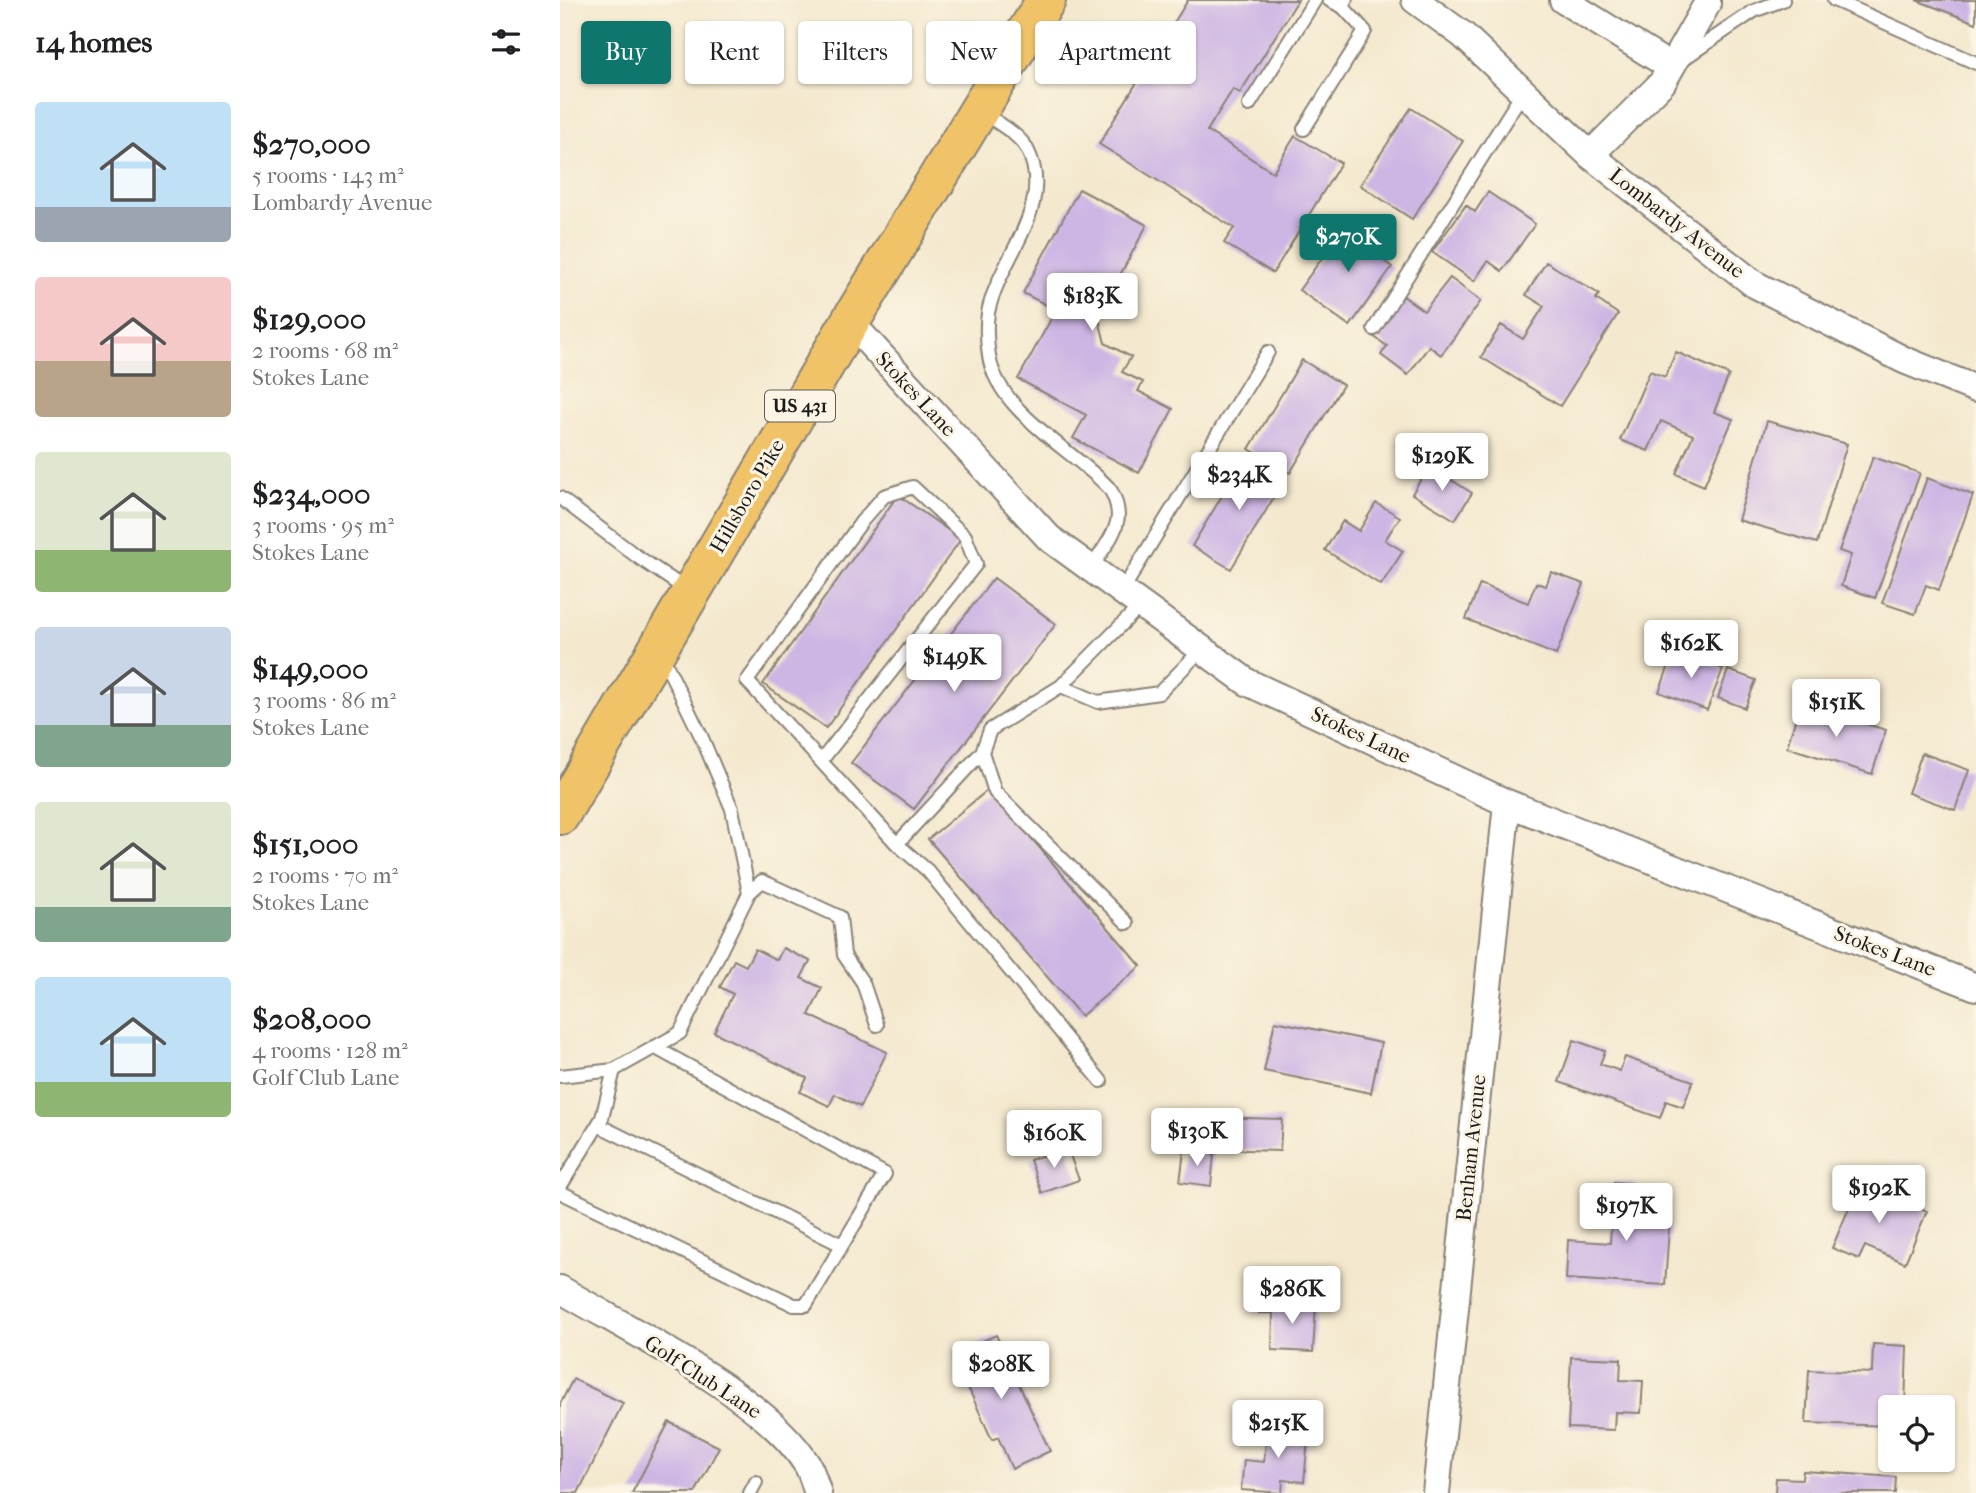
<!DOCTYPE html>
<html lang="en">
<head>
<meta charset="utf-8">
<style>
	:root { --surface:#fff; --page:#f6f6f6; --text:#202124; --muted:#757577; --accent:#0f766e }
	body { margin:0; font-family:"IM FELL French Canon",serif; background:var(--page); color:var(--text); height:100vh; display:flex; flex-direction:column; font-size:26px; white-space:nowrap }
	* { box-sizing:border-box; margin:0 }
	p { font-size:23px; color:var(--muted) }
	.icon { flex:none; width:38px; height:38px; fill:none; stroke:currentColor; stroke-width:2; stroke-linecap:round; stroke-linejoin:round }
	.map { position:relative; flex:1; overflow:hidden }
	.details { display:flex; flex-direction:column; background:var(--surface); width:560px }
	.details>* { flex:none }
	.hud { position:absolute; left:21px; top:21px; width:665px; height:63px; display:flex; gap:14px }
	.buttons { position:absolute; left:1318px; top:1395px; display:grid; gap:14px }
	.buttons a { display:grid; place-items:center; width:77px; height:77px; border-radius:7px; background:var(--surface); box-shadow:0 2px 5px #0004; font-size:35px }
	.price { position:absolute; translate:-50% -60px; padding:0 16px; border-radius:7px; background:#fff; color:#222; font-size:23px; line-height:46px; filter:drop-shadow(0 2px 4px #0008) }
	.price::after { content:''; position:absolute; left:50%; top:42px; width:21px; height:16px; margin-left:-10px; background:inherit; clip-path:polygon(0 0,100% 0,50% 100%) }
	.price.active { background:var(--accent); color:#fff }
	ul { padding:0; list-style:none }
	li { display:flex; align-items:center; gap:21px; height:175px; padding:0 35px }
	li span { display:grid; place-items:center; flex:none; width:196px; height:140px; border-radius:7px; color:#555 }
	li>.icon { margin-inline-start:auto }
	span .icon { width:84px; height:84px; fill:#fffc; stroke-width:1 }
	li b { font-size:30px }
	h2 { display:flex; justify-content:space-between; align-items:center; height:84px; padding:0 35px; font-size:30px }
	.tag { padding:0 24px; border-radius:7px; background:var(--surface); box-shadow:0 2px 5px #0004; font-size:24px; line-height:63px }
	.tag.active { background:var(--accent); color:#fff }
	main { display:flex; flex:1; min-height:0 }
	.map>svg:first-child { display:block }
</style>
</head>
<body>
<main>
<section class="details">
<h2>14 homes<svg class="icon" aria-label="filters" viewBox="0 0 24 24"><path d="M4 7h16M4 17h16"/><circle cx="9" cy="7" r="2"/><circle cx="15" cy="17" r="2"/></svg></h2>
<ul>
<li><span style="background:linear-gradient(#bfe0f5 75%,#9aa5b1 0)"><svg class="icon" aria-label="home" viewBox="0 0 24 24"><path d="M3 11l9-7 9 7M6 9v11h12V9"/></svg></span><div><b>$270,000</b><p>5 rooms · 143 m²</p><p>Lombardy Avenue</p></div></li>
<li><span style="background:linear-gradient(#f6c9c9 60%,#b9a48a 0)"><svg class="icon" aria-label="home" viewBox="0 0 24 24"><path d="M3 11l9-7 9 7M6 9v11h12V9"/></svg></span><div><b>$129,000</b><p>2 rooms · 68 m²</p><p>Stokes Lane</p></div></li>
<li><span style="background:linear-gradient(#dfe7d0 70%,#8fb573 0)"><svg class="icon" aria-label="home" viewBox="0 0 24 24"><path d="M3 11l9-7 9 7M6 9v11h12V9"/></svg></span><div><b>$234,000</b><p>3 rooms · 95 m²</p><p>Stokes Lane</p></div></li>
<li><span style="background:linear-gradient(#c9d6e8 70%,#7fa58c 0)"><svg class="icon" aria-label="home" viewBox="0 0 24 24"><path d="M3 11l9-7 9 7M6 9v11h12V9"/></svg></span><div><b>$149,000</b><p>3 rooms · 86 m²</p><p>Stokes Lane</p></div></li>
<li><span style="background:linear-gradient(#dfe7d0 75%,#7fa58c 0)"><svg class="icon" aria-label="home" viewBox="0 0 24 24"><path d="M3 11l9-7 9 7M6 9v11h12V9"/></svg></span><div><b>$151,000</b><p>2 rooms · 70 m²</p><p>Stokes Lane</p></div></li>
<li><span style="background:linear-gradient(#bfe0f5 75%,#8fb573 0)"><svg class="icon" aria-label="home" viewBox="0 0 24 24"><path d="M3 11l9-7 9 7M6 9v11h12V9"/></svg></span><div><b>$208,000</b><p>4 rooms · 128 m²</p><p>Golf Club Lane</p></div></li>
</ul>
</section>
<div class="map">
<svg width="1416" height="1493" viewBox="0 0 1416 1493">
	<rect width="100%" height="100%" fill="#fcf5e5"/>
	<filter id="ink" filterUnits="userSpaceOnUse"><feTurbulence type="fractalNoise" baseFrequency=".0143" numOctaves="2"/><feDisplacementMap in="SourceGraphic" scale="14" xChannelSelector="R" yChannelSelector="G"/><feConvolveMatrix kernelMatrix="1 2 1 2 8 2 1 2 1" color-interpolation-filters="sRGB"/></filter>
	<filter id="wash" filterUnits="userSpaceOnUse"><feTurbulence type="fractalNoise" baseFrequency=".00686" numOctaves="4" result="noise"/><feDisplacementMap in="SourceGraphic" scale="28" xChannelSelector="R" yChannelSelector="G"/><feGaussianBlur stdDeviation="1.57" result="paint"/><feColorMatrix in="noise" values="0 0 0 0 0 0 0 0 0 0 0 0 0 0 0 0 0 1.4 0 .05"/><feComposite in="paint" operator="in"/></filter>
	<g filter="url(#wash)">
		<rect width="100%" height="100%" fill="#f4e9cf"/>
		<g id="blocks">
			<path fill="#ceb6e4" d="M628 0H738L680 93 673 89 647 131 713 172 735 136 781 163 713 273 664 243 674 228 539 144Z
				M1356 0H1416V23Z
				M851 108 903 141 852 219 800 185Z
				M519 189 587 225 538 316 545 343 571 357 562 372 583 382 578 391 613 409 579 473 513 438 526 415 458 379 496 310 463 293Z
				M928 192 975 224 942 271 928 261 914 281 872 252 906 205 915 212Z
				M788 222 832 249 824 261 832 267 790 326 739 290Z
				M986 262 1039 294 1036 299 1058 314 1000 406 921 357 941 325 963 339 984 306 966 295Z
				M890 278 921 301 881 355 869 346 848 375 821 355 827 346 813 336 843 296 864 311Z
				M1116 352 1169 375 1154 412 1173 419 1144 486 1116 474 1133 435 1101 421 1088 451 1060 440 1090 371 1105 377Z
				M742 360 783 385 730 473 689 449Z
				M1207 421 1287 444 1257 543 1178 520Z
				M687 454 726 477 671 569 632 546Z
				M1313 457 1360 473 1315 598 1281 586 1291 555 1279 551Z
				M869 466 912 493 895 520 852 494Z
				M1367 478 1413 495 1379 590 1366 585 1355 614 1322 603Z
				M338 495 401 539 266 728 203 684Z
				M816 503 840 517 825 540 843 551 821 585 765 550 783 521 799 531Z
				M991 572 1024 584 996 655 906 619 920 584 968 603 976 583 986 586Z
				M434 578 496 624 354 809 291 763Z
				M1115 650 1163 669 1147 710 1099 692Z
				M1168 670 1196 680 1185 708 1158 698Z
				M1240 704 1326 730 1312 774 1227 747Z
				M1362 753 1409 770 1395 810 1348 793Z
				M429 789 581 966 521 1016 368 839Z
				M223 948 250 961 241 978 262 988 249 1015 327 1052 300 1107 275 1094 269 1106 240 1092 247 1078 154 1032 173 994 160 987 174 960 186 966 195 949 217 960Z
				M715 1021 821 1043 811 1093 704 1071Z
				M1014 1040 1045 1051 1040 1064 1060 1071 1065 1057 1133 1081 1123 1107 1106 1101 1100 1118 999 1082Z
				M654 1117 722 1119 720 1151 652 1149Z
				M507 1147 519 1180 482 1193 470 1160Z
				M624 1151 654 1154 651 1186 620 1182Z
				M1054 1182 1075 1184 1074 1197 1111 1200 1105 1285 1006 1279 1008 1240 1050 1243Z
				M1300 1182 1367 1211 1345 1263 1305 1246 1299 1259 1272 1248Z
				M699 1302 756 1304 753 1352 712 1350 713 1313H699Z
				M436 1335 490 1451 452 1469 438 1437 432 1440 393 1354Z
				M1313 1344 1347 1346 1345 1407H1330V1426L1246 1423 1249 1370 1312 1373Z
				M1011 1357 1061 1359 1060 1380 1083 1381 1081 1413 1055 1412 1054 1430 1008 1428Z
				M13 1379 63 1403 18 1493H0V1404Z
				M109 1422 159 1447 135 1493H72Z
				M708 1424 749 1428 744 1482 723 1480 722 1493 681 1490 684 1460 704 1462Z
				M1243 1471 1336 1477 1335 1493H1215L1216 1478 1242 1479Z"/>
		</g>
	</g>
	<g filter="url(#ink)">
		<use href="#blocks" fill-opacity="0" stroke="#888276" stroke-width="2"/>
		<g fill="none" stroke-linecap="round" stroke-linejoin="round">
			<defs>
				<path id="lane" d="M769 0 783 7 786 0
					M1274 0 1416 63
					M1123 59 1194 11 1223 0
					M689 105 755 0
					M422 112C436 122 459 134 467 149 497 206 438 259 428 313 426 326 427 343 429 356 437 411 513 450 548 487 555 495 560 512 557 522 554 537 539 555 531 568
					M744 129 805 31 783 7
					M814 329 963 92
					M0 498 75 555 127 590
					M562 591 708 352
					M101 654 142 738 172 809 189 893
					M501 686 538 702 599 693 642 649
					M261 761 416 564 405 536 353 487 324 496 302 521 187 681 337 844 422 752
					M337 844 368 871 541 1081
					M567 923 435 792 422 752 430 730 501 686 581 605
					M0 1076 54 1070 120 1033 189 893 202 881 280 917 284 955 303 983 317 1025
					M38 1125 282 1245
					M0 1187 42 1118 54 1070
					M0 1192 234 1305H246L325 1174 94 1047
					M190 1493 196 1482"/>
				<path id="street" d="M855 0 903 35 1030 155 1194 284 1344 360 1416 389
					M1003 0 1111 67
					M1030 155 1102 83 1147 4V0
					M290 322 489 538 687 682 947 803 1416 987
					M0 1289C70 1331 203 1395 246 1463 252 1471 254 1483 258 1493
					M876 1493 947 803"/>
				<path id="primary" d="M0 815 290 322 486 0"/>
			</defs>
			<use href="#lane" stroke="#888276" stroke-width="16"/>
			<use href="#street" stroke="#888276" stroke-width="30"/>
			<use href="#primary" stroke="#888276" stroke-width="42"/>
			<use href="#lane" stroke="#fff" stroke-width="12"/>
			<use href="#street" stroke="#fff" stroke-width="26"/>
			<use href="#primary" stroke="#f1c369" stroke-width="38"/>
		</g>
	</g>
	<g text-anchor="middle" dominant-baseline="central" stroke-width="6" stroke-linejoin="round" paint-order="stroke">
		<rect fill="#fcf5e5" stroke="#5f5d58" stroke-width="2" x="205" y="390.5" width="70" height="31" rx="5"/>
		<g font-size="19" font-weight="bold" fill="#1c1c1c">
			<text x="240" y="406">US 431</text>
		</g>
		<g font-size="21" fill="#1c1c1c" stroke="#fcf5e5">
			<text transform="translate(1117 223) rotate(38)">Lombardy Avenue</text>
			<text transform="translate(356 394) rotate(47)">Stokes Lane</text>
			<text transform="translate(187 496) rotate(-60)">Hillsboro Pike</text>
			<text transform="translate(801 735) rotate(25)">Stokes Lane</text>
			<text transform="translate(1325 951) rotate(21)">Stokes Lane</text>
			<text transform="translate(911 1148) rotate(-84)">Benham Avenue</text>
			<text transform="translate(143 1377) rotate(33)">Golf Club Lane</text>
		</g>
	</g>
</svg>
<div class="buttons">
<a><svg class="icon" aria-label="locate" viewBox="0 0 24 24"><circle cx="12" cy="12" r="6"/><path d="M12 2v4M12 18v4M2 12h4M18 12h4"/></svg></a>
</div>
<b class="price active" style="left:788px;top:274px">$270K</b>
<b class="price" style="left:532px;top:333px">$183K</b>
<b class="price" style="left:882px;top:493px">$129K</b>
<b class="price" style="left:679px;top:512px">$234K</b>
<b class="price" style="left:1131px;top:680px">$162K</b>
<b class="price" style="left:394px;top:694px">$149K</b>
<b class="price" style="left:1276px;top:739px">$151K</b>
<b class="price" style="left:637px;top:1168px">$130K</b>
<b class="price" style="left:494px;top:1170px">$160K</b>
<b class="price" style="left:1319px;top:1225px">$192K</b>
<b class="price" style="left:1066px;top:1243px">$197K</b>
<b class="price" style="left:732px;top:1326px">$286K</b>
<b class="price" style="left:441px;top:1401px">$208K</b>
<b class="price" style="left:718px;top:1460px">$215K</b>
<div class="hud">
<a class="tag active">Buy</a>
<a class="tag">Rent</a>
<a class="tag">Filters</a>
<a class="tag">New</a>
<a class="tag">Apartment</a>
</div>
</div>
</main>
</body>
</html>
